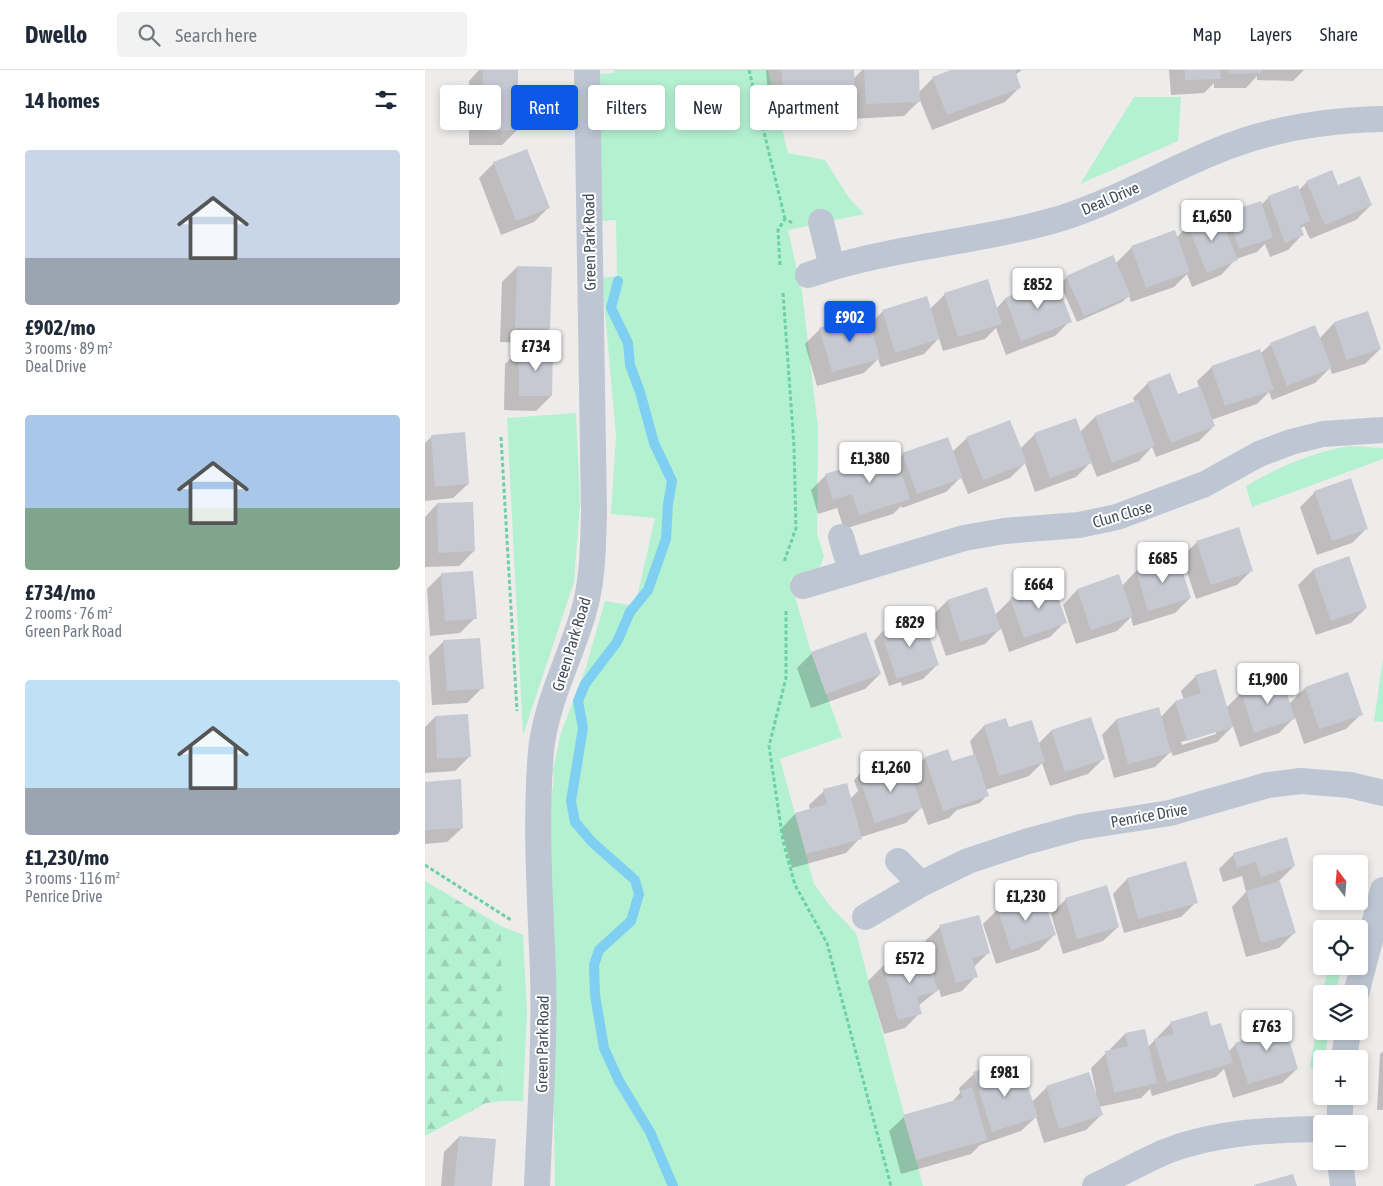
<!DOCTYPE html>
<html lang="en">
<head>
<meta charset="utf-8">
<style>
	:root { --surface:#fff; --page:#f2f2f3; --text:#1f2937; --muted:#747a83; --line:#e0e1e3; --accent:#0d58e6 }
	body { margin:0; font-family:"Asap Condensed",sans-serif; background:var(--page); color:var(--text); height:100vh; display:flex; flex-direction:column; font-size:19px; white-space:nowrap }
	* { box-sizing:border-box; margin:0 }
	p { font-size:16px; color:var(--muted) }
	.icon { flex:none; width:28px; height:28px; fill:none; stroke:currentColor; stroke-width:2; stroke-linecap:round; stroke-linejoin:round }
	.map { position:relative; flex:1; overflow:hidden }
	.side { display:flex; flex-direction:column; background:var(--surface); width:425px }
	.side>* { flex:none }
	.top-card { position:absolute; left:15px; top:15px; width:475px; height:45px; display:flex; gap:10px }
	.needle { width:32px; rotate:344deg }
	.tools { position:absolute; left:888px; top:785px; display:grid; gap:10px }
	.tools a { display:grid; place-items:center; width:55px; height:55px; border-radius:5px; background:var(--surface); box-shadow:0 2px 8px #0003; font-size:25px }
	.price { position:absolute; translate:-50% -42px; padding:0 11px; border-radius:5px; background:#fff; color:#222; font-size:16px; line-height:32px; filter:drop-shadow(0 1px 2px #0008) }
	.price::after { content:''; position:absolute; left:50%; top:30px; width:15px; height:11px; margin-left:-8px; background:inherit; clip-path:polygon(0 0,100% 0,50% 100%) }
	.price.current { background:var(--accent); color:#fff }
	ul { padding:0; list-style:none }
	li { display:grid; align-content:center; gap:10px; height:265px; padding:0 25px }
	li span { display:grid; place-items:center; height:155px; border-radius:5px; color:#555 }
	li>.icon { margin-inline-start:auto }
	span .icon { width:90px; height:90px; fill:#fffc; stroke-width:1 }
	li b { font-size:21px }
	h2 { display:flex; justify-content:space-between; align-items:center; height:60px; padding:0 25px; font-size:21px }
	.tag { padding:0 18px; border-radius:5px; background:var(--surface); box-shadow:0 2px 8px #0003; font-size:18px; line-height:45px }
	.tag.current { background:var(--accent); color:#fff }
	header { display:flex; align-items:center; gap:30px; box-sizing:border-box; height:70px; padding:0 25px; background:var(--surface); border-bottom:1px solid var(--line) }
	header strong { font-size:24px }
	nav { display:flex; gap:28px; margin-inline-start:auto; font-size:18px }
	.search { width:350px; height:45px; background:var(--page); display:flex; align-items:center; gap:12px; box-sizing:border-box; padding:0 18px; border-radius:5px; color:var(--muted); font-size:19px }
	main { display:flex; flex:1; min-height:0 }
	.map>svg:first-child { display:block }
</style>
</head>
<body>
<header>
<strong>Dwello</strong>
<div class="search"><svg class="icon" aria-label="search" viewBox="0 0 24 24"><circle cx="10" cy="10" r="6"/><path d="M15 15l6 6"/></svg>Search here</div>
<nav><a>Map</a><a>Layers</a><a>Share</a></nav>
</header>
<main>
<section class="side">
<h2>14 homes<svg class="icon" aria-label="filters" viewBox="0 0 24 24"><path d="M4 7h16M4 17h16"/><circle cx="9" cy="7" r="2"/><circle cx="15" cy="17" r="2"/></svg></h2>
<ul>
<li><span style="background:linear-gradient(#c9d6e8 70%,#9aa5b1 0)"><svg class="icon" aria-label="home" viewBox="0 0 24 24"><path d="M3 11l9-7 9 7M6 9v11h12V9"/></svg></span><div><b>£902/mo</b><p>3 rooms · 89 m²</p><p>Deal Drive</p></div></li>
<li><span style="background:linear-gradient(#a9c7e8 60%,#7fa58c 0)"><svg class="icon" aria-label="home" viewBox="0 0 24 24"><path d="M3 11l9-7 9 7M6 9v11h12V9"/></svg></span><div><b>£734/mo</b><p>2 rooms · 76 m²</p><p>Green Park Road</p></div></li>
<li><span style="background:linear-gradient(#bfe0f5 70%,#9aa5b1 0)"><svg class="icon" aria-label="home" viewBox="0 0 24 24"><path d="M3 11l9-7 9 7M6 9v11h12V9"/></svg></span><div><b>£1,230/mo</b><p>3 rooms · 116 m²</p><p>Penrice Drive</p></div></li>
</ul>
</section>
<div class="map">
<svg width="958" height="1116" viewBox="0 0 958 1116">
	<defs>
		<pattern id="forest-firs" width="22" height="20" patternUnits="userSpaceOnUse" patternTransform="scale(1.25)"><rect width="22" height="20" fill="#b4f1d1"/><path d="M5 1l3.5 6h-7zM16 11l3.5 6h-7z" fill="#9cd0b6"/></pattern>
	</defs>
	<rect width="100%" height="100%" fill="#eeebeb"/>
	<path fill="#b4f1d1" d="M189 0H343L363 83 400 90 424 128 439 144 363 160 377 222 393 358 392 464 399 486 395 497 365 509 386 582 417 667 355 689 389 814 405 836 431 863 498 1116H130L124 743 129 710 128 700 136 663 161 597 180 531 210 536 230 448 186 444 191 366 177 208 192 206 191 150 176 151 174 4 189 3Z
		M709 27H756L753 71 655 114Z
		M151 343 155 434 149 512 98 665 82 348Z
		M925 376 958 378V389L827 437 821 416C854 397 887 382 925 376Z
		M958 589V652L949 651Z
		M76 856 98 865 102 941 98 1031H78Z
		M903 896H916L911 924H898Z
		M896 932V961H904L899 989H896V998L885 997Z"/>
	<path fill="url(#forest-firs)" d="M0 811 76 856 78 1031 61 1033 0 1066Z"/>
	<path fill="#0003" fill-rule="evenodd" d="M54 0H92V60L77 75H44V11Z
		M341 0H428V9L437 0H493L494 22 508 8 529 0H597L590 5 595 17 580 32 507 60 495 30 479 46 426 49 425 23 414 34 344 41Z
		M744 0H879L868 11 832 10V6L821 18H789V13L779 23 746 25Z
		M69 93 123 138 109 152 76 165 54 108Z
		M882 112 913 117 946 135 931 150 885 169 879 156 875 159 877 165 863 180 845 187 840 174 832 182 811 189 796 205 767 217 762 204 749 217 706 232 704 226 697 232 652 252 635 214 642 207 690 194 707 177 751 168 763 156 796 151 803 144 836 135 844 127 873 121Z
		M92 197 124 258 109 273 75 272 77 212Z
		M520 224 571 239 580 229 645 251 630 266 581 285 571 258 560 269 518 281 514 268 499 284 456 297 453 289 439 303 392 316 380 274 395 259 444 255 458 241 505 239Z
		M909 253 955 279 940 294 907 304 905 298 890 313 847 330 844 322 832 334 786 350 789 356 774 371 731 387 727 377 714 391 672 407 666 392 651 407 610 422 600 393 585 408 543 424 536 407 521 422 477 438 476 436 468 444 419 459 412 438 393 444 386 420 401 405 471 391 478 384 527 382 542 368 595 379 610 364 655 362 670 347 710 332 708 328 723 313 753 326 774 317 772 311 787 297 835 284 846 274 894 269Z
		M95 279 126 326 111 341 79 340 80 294Z
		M6 367 43 414 28 428 0 431V373Z
		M890 422 942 458 927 473 892 485 875 437Z
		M12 434 49 481 34 496 0 497V447Z
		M772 472 827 500 812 515 771 529 757 487Z
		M753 489 765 528 750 543 708 556 706 547 692 561 651 574 638 535 652 520 697 516 711 501Z
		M888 500 941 538 926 553 891 565 873 515Z
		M17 504 50 548 35 563 5 566 2 519Z
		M561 519 570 545 586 529 640 552 625 567 584 582 576 558 560 574 521 586 507 546 522 531Z
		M498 549 513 594 498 609 477 616 476 612 464 616 449 571 456 563Z
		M19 571 57 618 42 633 7 635 4 586Z
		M387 583 455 604 440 619 386 638 372 598Z
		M771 606 801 638 816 623 864 634 880 618 936 644 921 659 879 674 870 647 854 663 815 677 808 656 792 672 748 686 746 681 730 697 689 708 677 665 691 650 735 648 750 632 759 630 756 621ZM791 661V664L757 675 756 672Z
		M10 647 45 686 30 701 0 703V657Z
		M665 649 678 689 663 704 625 716 617 693 604 706 560 720 562 725 555 733 532 740 524 748 503 755 497 737 481 753 436 767 421 783 367 798 356 759 370 744 385 740 384 735 399 721 425 729 433 721 429 710 444 695 460 706 485 704 500 688 522 681 526 694 549 686 545 671 559 656 583 659 613 674 626 661Z
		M0 713 37 758 22 772 0 774Z
		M809 784 869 796 851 814 869 863 854 878 821 887 807 837 821 822 817 806 798 812 794 799Z
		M702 809 771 832 756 847 699 863 688 824Z
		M641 829 693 857 678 871 638 884 626 844Z
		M573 839 629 865 614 880 571 894 558 854Z
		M515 857 564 882 549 897 551 906 537 921 516 927 514 919 493 936 495 943 480 958 459 964 443 911 458 896 504 883 500 871Z
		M746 953 786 957 803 982 811 974 817 972 816 970 831 955 872 999 857 1013 808 1028 799 999 791 1007 727 1026 725 1019 716 1028 674 1037 676 1045 661 1060 619 1073 611 1047 596 1061 555 1075 546 1084 476 1104 464 1061 479 1047 526 1033 535 1023 534 1018 549 1004 578 1012 607 1032 622 1017 670 1023 671 1022 666 998 681 983 686 981 685 979 700 964 719 960 723 977Z
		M958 981V1040H952L955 984Z
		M34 1067 65 1116H16L19 1082Z"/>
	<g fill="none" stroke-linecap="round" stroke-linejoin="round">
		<path stroke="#7ecff1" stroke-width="10" d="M193 211 186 238 203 273 205 295 215 322 229 373 247 411 243 434 241 469 223 520 205 542 192 572 160 614 153 631 158 658 146 731 150 752 167 772 210 810 214 824 206 851 174 880 169 895 170 925 179 978 194 1011 225 1062 248 1116"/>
	</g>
	<path fill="#c7c9d2" d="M58 0H93V60L58 61Z
		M356 0H429L430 20 359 26Z
		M439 0H494L495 32 441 34Z
		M526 0H590L596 18 522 45 507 7Z
		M760 0H795L796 9 760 10Z
		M804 0H837V3L804 4Z
		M102 79 125 138 91 151 68 92Z
		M907 100 913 115 935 106 947 135 900 155 881 111Z
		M873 115 885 151 875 155 879 165 860 173 843 126Z
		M836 131 848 168 814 179 802 142Z
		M793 142 813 190 782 203 762 154Z
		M750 160 765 202 721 218 706 176Z
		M688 185 706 226 659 246 641 206Z
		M92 196 127 197 125 259 90 258Z
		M630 208 647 252 596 271 580 228Z
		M563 209 577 254 533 267 519 223Z
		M502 226 515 269 470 283 457 240Z
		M943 241 956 279 921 290 909 252Z
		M443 244 455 289 407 302 394 258Z
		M890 255 907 298 862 316 845 273Z
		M94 278H128L127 326H94Z
		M835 279 849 320 800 336 786 296Z
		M745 303 753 324 775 316 790 356 746 373 722 312Z
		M713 330 730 376 687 393 670 346Z
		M651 348 667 393 625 408 609 363Z
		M585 350 602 393 558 410 541 367Z
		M40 362 44 414 10 417 6 365Z
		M523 367 538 408 492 424 477 383Z
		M470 382 485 429 434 445 427 424 408 430 400 404Z
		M926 408 943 459 907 471 889 421Z
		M48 432 50 481 13 483 12 433Z
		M814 457 828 501 786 515 771 471Z
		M924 486 942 538 906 551 888 499Z
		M753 487 766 528 723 541 711 500Z
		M48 501 52 549 20 551 16 503Z
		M694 504 708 546 666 560 652 519Z
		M628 513 642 553 599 568 585 528Z
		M562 517 576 560 535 572 522 530Z
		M498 548 514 595 472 609 456 562Z
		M441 562 456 604 401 624 386 582Z
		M55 568 59 619 22 621 18 570Z
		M791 599 808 657 762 671 750 631 776 623 770 605Z
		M923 602 938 645 894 659 880 617Z
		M857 608 870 649 829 663 816 622Z
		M734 637 746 683 703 694 691 649Z
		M43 644 46 687 12 689 10 646Z
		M666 647 680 689 640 702 626 660Z
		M581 648 584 657 607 650 620 692 574 706 559 655Z
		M523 679 527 691 550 684 564 726 518 741 500 687Z
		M456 690 461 704 484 697 497 738 450 753 437 715 449 711 444 694Z
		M36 709 38 758 0 760V712Z
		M422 713 437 769 381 784 370 743 402 734 398 719Z
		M862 767 870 796 836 807 831 792 812 798 808 783Z
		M761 791 773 833 713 849 702 808Z
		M855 811 871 863 836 873 821 821Z
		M682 815 694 857 652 869 640 828Z
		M617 824 631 865 586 880 572 838Z
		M554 845 565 883 547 888 553 907 531 913 514 855Z
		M502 882 513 921 492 927 497 944 473 950 458 895Z
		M782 941 786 956 796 953 808 993 742 1012 729 969 749 964 745 952Z
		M857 946 873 999 823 1014 810 973 834 965 831 954Z
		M720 959 732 1013 689 1023 680 981 703 976 700 963Z
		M573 994 579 1011 599 1004 613 1047 567 1062 548 1002Z
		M664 1002 678 1045 634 1059 621 1016Z
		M547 1017 562 1070 491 1090 478 1045 538 1028 536 1021Z
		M34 1066 71 1069 67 1116H29Z
		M868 1104 872 1116H829V1115Z"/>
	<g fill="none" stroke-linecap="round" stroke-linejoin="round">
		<path stroke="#6bd0a7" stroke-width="3" stroke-dasharray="4 2.5" stroke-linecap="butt" d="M324 0 360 149
			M355 195 353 160 360 149 368 153
			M358 223 369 376 371 458 359 492
			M76 367 92 641
			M361 541V608L344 676 358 771 370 815 402 873 466 1116
			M0 795 86 850"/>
		<path stroke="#bdc6d2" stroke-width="26" d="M396 152 407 197
			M383 205C466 176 553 173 637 148 690 131 738 103 789 82 843 59 899 50 958 49
			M416 467 426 501
			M378 516 539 468 579 461 654 455 692 447 780 414 834 384 866 372 898 364 958 360
			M473 791 496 814
			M440 847 496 814 543 791 600 772 655 757 745 743 843 715 876 711 925 715 958 723
			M931 924 958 820
			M919 989 923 961
			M914 1054 916 1026
			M915 1091 918 1116
			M112 1116C115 1044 120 972 118 901 115 827 110 754 116 681 120 636 145 588 158 544 168 512 168 476 169 443L162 0
			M670 1116C694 1105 718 1091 742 1081 791 1062 844 1060 896 1059"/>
	</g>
	<g text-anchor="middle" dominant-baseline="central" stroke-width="4" stroke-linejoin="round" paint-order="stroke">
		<g font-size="16" fill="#434d5a" stroke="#fff">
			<text transform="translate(685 128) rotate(-23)">Deal Drive</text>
			<text transform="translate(164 172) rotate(-91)">Green Park Road</text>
			<text transform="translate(697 444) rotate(-16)">Clun Close</text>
			<text transform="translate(146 574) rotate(-73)">Green Park Road</text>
			<text transform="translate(724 745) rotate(-10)">Penrice Drive</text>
			<text transform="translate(117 974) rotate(-89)">Green Park Road</text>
		</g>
	</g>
</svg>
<div class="tools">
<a><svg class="needle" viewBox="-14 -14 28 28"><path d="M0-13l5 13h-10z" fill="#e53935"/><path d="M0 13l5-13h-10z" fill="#747a83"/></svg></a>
<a><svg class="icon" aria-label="locate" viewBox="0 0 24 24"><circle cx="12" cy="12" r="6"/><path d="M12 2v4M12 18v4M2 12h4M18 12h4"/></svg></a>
<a><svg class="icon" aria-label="layers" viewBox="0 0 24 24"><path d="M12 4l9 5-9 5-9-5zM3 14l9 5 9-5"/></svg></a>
<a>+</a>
<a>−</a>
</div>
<b class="price" style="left:787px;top:172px">£1,650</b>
<b class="price" style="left:613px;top:240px">£852</b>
<b class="price current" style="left:425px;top:273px">£902</b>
<b class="price" style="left:111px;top:302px">£734</b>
<b class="price" style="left:445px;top:414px">£1,380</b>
<b class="price" style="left:738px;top:514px">£685</b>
<b class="price" style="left:614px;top:540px">£664</b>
<b class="price" style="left:485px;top:578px">£829</b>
<b class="price" style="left:843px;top:635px">£1,900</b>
<b class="price" style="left:466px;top:723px">£1,260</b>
<b class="price" style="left:601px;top:852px">£1,230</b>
<b class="price" style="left:485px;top:914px">£572</b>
<b class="price" style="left:842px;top:982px">£763</b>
<b class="price" style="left:580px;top:1028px">£981</b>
<div class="top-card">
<a class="tag">Buy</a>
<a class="tag current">Rent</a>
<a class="tag">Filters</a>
<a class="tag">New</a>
<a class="tag">Apartment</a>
</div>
</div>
</main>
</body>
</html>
